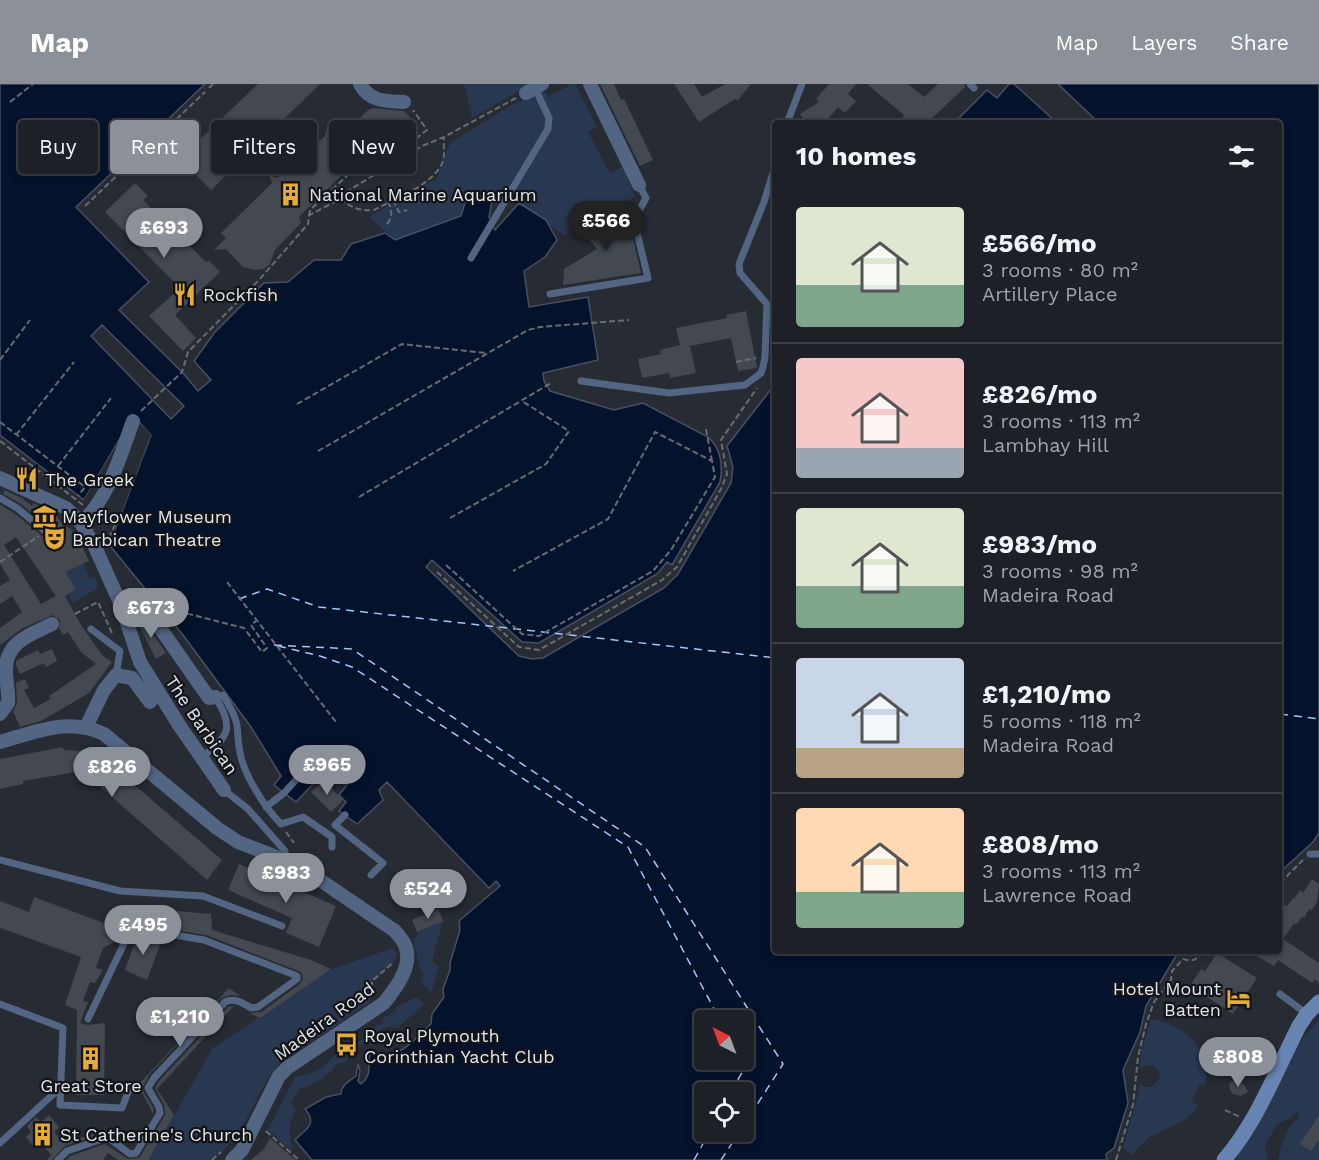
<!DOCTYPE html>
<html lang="en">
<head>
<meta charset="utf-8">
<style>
	:root { --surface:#1d2026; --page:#2a2d32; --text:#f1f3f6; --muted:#a0a3a7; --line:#3b3e43; --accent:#8c9099 }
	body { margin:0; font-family:"Work Sans",sans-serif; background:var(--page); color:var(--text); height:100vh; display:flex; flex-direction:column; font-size:22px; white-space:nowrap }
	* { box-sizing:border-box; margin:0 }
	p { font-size:20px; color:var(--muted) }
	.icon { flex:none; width:33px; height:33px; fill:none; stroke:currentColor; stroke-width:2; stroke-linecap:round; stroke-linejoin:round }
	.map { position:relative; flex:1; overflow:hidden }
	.side { position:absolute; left:772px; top:36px; width:510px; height:834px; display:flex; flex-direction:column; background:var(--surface); border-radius:6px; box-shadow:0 3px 9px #0003,0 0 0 2px var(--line) }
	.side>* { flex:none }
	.top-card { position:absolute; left:18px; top:36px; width:570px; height:54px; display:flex; gap:12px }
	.needle { width:39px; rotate:318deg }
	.buttons { position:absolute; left:694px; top:926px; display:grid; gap:12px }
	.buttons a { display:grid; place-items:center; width:60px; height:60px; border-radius:6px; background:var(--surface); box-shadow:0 3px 9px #0003,0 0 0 2px var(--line); font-size:30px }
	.price { position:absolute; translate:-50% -51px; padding:0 14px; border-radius:21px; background:var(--accent); color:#fff; font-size:20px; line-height:39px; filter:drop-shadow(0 2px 3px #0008) }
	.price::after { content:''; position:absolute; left:50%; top:36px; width:18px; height:14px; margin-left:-9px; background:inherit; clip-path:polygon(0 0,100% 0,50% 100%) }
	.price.active { background:#222; color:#fff }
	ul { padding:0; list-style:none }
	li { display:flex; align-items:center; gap:18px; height:150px; padding:0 24px }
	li+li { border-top:2px solid var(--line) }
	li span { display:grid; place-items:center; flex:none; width:168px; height:120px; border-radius:6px; color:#555 }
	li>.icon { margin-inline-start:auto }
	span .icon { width:72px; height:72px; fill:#fffc; stroke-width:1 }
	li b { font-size:26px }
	h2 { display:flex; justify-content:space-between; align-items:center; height:72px; padding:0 24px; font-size:26px }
	.tag { padding:0 21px; border-radius:6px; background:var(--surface); box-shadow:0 3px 9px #0003,0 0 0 2px var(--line); font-size:21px; line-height:54px }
	.tag.active { background:var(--accent); color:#fff }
	header { display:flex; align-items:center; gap:36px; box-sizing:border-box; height:84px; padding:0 30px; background:var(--accent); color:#fff }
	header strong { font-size:28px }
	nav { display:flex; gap:33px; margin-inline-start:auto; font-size:21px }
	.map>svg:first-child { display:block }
</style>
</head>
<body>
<header>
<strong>Map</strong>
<nav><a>Map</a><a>Layers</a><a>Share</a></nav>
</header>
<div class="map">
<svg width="1319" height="1076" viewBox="0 0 1319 1076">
	<rect width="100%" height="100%" fill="#272b33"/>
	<path fill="#293851" d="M464 0H526L524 4 472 34Z
		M572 0H575L597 43 588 48 610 89 623 83 635 113 608 125 564 151 519 119 492 117 468 110 461 132 395 156 369 133 437 94 450 59 515 19 545 7 556 26 549 12Z
		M83 480 90 494 95 493 98 504 73 519 68 511 76 504 64 485Z
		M443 837 432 877 439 883 431 909 421 898 424 889 420 885 413 855 418 852 417 848Z
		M393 864 397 869 394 878 372 897 370 918 280 979C260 1000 253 1029 236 1052 229 1062 221 1069 212 1076H149L212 965 331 885Z
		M417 913 425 920 397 944 386 943 353 967H345L348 972 347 978 336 980C330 993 312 1001 299 1005L291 1020 296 1026C290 1037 287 1052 293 1063L291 1067 268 1045 295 993C323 987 323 984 341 963L349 965 370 950 369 946 383 939 382 935 396 927 395 923Z
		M1151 935C1184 941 1212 963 1205 1001L1199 1000 1192 1018 1198 1022C1186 1040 1171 1042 1153 1051 1144 1056 1138 1064 1132 1071L1123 1064 1138 1011 1140 999 1145 1003H1152L1160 994 1158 986C1152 979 1147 980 1140 985L1141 968Z
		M1319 936V1076H1278C1282 1061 1285 1043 1299 1034L1297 1028 1291 1034 1277 1040 1265 1062 1268 1076H1235L1255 1046 1297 961Z"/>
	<path fill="#04122b" stroke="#475164" stroke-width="1.5" fill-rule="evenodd" d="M0 0H205L76 123 149 198 119 226 182 288 198 307 211 296 194 277 215 248 264 199 288 198 314 176H341L351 160 385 149 395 156 461 132 468 109 492 117 489 133 495 146 519 119 546 136 557 156 545 173 524 187 529 223 588 213 598 276 543 289 544 297 550 307 614 326 643 319 708 353C721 365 723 382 720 398L672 481 667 478 657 490 539 559 522 558 432 476 426 483 519 572 532 575 543 574 664 504 678 490 731 399 733 383 727 362 775 300 776 867H1197L1191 872 1179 867 1146 922 1140 948 1123 986 1128 1019 1114 1064 1106 1070 1107 1076H312L295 1056C304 1046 319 1041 305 1025L326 1013 341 1010C341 1001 350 997 356 992L358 980 360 987 358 997 361 1000C373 989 367 984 370 970 401 976 410 959 431 940L432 930 444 913 443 905 450 886V879L460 846 459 837 500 802 496 797 489 804 387 698 379 706 383 716 357 740 339 727 346 718 339 711 361 683 343 668 296 718 274 701 281 692 251 643 183 551 107 458 114 449 151 351 139 338 129 339 84 416 0 351ZM102 241 184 322 171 335 91 252ZM705 936H744V975H705ZM705 1008H744V1047H705Z
		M1009 0H1014L1057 39H954L987 6 997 14Z
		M1058 0H1319V749L1313 758 1280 788V39H1099Z"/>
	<path fill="#272b33" d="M133 333 151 350 114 449 107 458 105 455 111 447 148 351 133 338 85 419 84 416Z"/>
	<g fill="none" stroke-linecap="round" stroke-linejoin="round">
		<path stroke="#a3c5fc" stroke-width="1.5" stroke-dasharray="8 6" stroke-linecap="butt" d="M239 515 267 505 319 523 776 574
			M274 561 352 565 645 763 783 980 744 1041
			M278 562 320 572 352 583 628 763 720 936
			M1280 630 1319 635
			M731 1008 745 983 741 975
			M694 1076 710 1047
			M721 1076 740 1047"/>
	</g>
	<path fill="#444951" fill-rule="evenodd" d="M258 0H320L211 106 180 74Z
		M600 0H614L621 16 624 15 653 76 640 82Z
		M674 0H694L702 13 725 0H751L738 16 735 15 699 38Z
		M829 0H856L848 10 856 17 845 29 838 23 828 35 831 39H806L800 30 819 18 816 15Z
		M867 0H908L924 13 938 0H964L965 3 927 39H906L902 34 904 31Z
		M372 24 404 27 419 43 407 53 403 67 395 70 385 67 373 73 365 67 356 75 355 78 299 133 301 139 275 166 270 180 264 185 256 186 243 183 226 165 214 166 226 154 221 149 272 99 269 91 277 94 291 81 287 73 299 76 325 52 328 39 341 52 367 27Z
		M135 99 148 112 143 116 206 178 209 176 220 188 175 231 196 254 183 267 149 232 180 204 105 128Z
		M620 125 630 141 641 189 563 201 564 185 597 165 580 144Z
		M746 227 757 284 738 287 731 254 690 262 696 289 670 294 669 289 642 294 638 275 661 270 660 266 680 261 676 244 727 234 726 231Z
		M5 406 23 415 32 422 33 419 52 427 61 438 75 449 89 477 66 488 76 505 65 512 81 541 102 571 112 578 89 609 41 637 20 643 13 627 17 619 16 599 25 595 29 604 24 606 34 624 51 615 49 612 96 580 81 568 68 548 63 551 59 545 60 536 53 531 23 544 0 561V544L22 528 12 512 0 520V502L10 496 0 480V421L14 429 42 452H47L51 447 49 443 21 420 3 410ZM16 453 56 512 41 520 4 461Z
		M141 534 144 537 166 569 156 575 136 536Z
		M52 565 57 577 46 583 44 579 20 590 16 581V577L38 566 40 570Z
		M63 663 64 666 96 668 222 776 207 796 82 687 23 697V700L0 705V675Z
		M323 696 343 716 331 728 311 708Z
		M239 780 336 822 319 863 286 849 292 834 228 806Z
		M1312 795 1319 800 1317 818 1312 826 1309 825 1304 834 1302 833 1296 841 1294 839 1283 855 1319 879V899L1315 896 1312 899 1278 876 1274 882 1248 867H1280V828L1284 821 1287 822 1293 814 1294 815 1300 806 1303 809Z
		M34 813 112 842 117 822 211 830 212 846 311 876 331 885 260 934 249 929 261 928 300 900 303 895 301 888 206 851 131 839 125 844 119 856 103 864 96 884 103 886 95 899 90 898 83 917 88 918 80 939 88 941 105 939 104 1011H76L77 926 65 921 81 873 0 844V817L29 828Z
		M438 825 443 837 417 848 412 836Z
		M138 850 162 855 147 896 125 886Z
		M1217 869 1257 894 1233 930 1190 902 1201 885 1205 887Z
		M229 904 240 912 231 911 221 914 149 991 142 1005 154 1025 153 1030 138 1001Z
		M232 922 239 924 248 928 234 922 157 1005 174 1031 149 1075 151 1076H118L108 1069 103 1076H66L70 1072 105 1060 128 1075 140 1073 165 1031 164 1021 155 1004 159 997 228 923Z
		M1232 997 1243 999 1248 1008 1241 1012 1233 1010 1230 1006 1229 1000Z
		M49 1031 59 1043 54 1048 63 1059 107 1046 133 1063 113 1050 104 1049 65 1062 52 1076H47L51 1071 41 1059 35 1064 26 1053 31 1048 27 1042 36 1033 41 1038Z
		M1319 1031V1055L1311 1067 1300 1060Z
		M270 1054 296 1076H251L264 1065Z"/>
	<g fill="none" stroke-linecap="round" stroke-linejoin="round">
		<path stroke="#686c73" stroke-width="2" stroke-dasharray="6 3" stroke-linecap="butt" d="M209 4 213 0
			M10 18 33 0
			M340 115C352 124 359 127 374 126 395 115 435 100 443 77 445 70 443 61 444 53
			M393 116 399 128 407 126
			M85 122 205 8
			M308 132 340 115 346 108 422 62 444 53 516 14
			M387 140C393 133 392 126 388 118
			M0 276 30 236
			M736 278 756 274
			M297 320 402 260 486 269
			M141 327 182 288 188 268 259 196 308 140 310 126 350 89 413 57 427 46 413 26
			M0 338 85 403 78 412
			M706 345 712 377
			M16 351 74 278
			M0 357 83 421
			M318 367 528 246 540 243 629 236
			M58 382 111 314
			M359 413 551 299
			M450 434 546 380 569 347 522 317
			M101 435 115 441
			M54 445 64 438
			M109 454 119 432
			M0 478 39 452
			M446 481 522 550 539 552 653 487 671 466 715 393 712 377 655 348 608 435 513 487
			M437 488 519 563 539 566 662 496 677 483 721 405 727 390 721 356 757 304
			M227 498 336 638
			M161 523 244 544 262 568 267 564 251 541 256 537
			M75 530 98 518 112 549
			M286 748 294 759
			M1280 799 1303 776
			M371 913 372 897 394 878
			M1225 1026 1240 1033
			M266 1047 299 1076
			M212 1076 221 1068
			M1116 1076 1133 1021 1138 973 1146 940 1154 918 1171 896 1172 887 1183 875C1193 878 1197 876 1202 867"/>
		<path stroke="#526582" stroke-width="7" d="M970 0 974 4
			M787 39 802 0
			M471 174 548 45 549 34 535 4
			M550 210 648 194 634 136 646 114 639 101
			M581 297 669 309 745 301 761 289 763 283 765 273 767 220 740 189 739 180 764 118 776 79
			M0 414 17 424 45 447
			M91 545 120 567 116 591
			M216 615 223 611C228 620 235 630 237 641 238 652 238 662 241 673 246 694 266 725 281 740L303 733 332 753V763
			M202 673C229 653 235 643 215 613
			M224 706 248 725 285 767
			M266 723 284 709 295 697
			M345 731 335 741 383 779 371 791
			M1310 770H1319
			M0 776 120 807 203 812 282 842
			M1280 910 1307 930
			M0 920 63 944 60 1021 122 1024 130 1003
			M0 1059 61 1003
			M58 1076 67 1067 105 1054 110 1055 130 1070 136 1069 160 1029 159 1023 148 1004 154 994 225 918C234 913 243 919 251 924L258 923 297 895V892L204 856 134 844 130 847 88 935"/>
		<path stroke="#526582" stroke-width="14" d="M360 0C370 18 386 17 404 18
			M590 0 639 101
			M526 9 542 0
			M0 394 66 424 81 439 95 463 121 521 140 578 179 641 224 706
			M81 439C108 416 121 370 133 337
			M140 520 151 531 209 614 215 613
			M0 630 8 619C9 608 6 598 6 587 5 558 30 551 52 540
			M86 643 104 606 116 591 132 594 150 618
			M0 658C36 648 68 633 104 650L217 744 238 758 287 777 317 794 395 847C398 851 402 855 404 859 415 880 396 904 384 919L287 984 279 992 242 1066 232 1076"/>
		<path stroke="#6884b3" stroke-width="15" d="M1224 1076C1257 1038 1276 987 1299 942L1307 930 1319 918"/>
	</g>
	<defs>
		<symbol id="building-bare" viewBox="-9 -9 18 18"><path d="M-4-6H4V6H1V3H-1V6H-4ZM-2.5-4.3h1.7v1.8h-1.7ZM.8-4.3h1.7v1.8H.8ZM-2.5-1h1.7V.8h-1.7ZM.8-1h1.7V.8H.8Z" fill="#e7ac37" stroke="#121417" stroke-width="2.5" paint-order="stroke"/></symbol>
		<symbol id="restaurant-bare" viewBox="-9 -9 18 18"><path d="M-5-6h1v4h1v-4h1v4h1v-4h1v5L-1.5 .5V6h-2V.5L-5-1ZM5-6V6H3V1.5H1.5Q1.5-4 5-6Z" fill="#e7ac37" stroke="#121417" stroke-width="2.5" paint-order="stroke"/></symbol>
		<symbol id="museum-bare" viewBox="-9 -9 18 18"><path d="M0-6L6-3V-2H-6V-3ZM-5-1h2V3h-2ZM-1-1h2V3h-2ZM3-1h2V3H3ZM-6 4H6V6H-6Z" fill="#e7ac37" stroke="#121417" stroke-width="2.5" paint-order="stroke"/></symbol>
		<symbol id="theatre-bare" viewBox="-9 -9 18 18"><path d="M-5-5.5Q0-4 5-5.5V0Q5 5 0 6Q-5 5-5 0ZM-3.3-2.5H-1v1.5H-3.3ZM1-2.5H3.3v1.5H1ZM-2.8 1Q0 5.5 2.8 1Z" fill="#e7ac37" stroke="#121417" stroke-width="2.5" paint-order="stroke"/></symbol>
		<symbol id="hotel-bare" viewBox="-9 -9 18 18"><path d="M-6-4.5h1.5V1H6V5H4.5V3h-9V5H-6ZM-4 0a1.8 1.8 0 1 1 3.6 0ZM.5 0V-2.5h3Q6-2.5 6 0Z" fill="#e7ac37" stroke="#121417" stroke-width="2.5" paint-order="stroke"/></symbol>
		<symbol id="bus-bare" viewBox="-9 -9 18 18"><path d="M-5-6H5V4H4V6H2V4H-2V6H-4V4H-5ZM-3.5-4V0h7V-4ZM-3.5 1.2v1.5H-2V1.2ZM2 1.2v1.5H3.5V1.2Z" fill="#e7ac37" stroke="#121417" stroke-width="2.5" paint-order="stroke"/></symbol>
	</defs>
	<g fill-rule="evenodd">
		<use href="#building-bare" x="274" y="94" width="33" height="33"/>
		<use href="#restaurant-bare" x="168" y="194" width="33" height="33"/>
		<use href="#restaurant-bare" x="10" y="378" width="33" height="33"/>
		<use href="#museum-bare" x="28" y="416" width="33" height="33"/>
		<use href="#theatre-bare" x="38" y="438" width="33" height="33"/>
		<use href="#hotel-bare" x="1222" y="898" width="33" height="33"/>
		<use href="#bus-bare" x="330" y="944" width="33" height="33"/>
		<use href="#building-bare" x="74" y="958" width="33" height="33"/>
		<use href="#building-bare" x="26" y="1034" width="33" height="33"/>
	</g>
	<g text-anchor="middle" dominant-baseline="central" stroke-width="4.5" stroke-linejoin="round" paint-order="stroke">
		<g font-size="18" fill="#e2e5ea" stroke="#121417" text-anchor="start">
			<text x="309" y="110">National Marine Aquarium</text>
			<text x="203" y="210">Rockfish</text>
			<text x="45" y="395">The Greek</text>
			<text x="62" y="432">Mayflower Museum</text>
			<text x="72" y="455">Barbican Theatre</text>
			<text x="1221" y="904" text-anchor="end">Hotel Mount<tspan x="1221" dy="21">Batten</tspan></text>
			<text x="364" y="951">Royal Plymouth<tspan x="364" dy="21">Corinthian Yacht Club</tspan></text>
			<text x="91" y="1001" text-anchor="middle">Great Store</text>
			<text x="60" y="1050">St Catherine's Church</text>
		</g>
		<g font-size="18" fill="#e2e5ea" stroke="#121417">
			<text transform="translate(202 641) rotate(56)">The Barbican</text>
			<text transform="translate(324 937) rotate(-36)">Madeira Road</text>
		</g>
	</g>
</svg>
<div class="buttons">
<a><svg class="needle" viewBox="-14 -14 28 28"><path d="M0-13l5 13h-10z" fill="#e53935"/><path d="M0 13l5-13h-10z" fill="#a0a3a7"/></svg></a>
<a><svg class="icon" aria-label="locate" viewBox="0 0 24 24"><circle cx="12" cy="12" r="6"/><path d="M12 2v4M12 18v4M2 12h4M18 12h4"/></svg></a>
</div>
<b class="price active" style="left:606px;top:168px">£566</b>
<b class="price" style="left:164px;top:175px">£693</b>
<b class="price" style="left:151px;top:555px">£673</b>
<b class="price" style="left:327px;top:712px">£965</b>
<b class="price" style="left:112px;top:714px">£826</b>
<b class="price" style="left:286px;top:820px">£983</b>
<b class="price" style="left:428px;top:836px">£524</b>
<b class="price" style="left:143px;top:872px">£495</b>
<b class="price" style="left:180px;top:964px">£1,210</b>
<b class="price" style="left:1238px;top:1004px">£808</b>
<div class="top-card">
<a class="tag">Buy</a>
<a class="tag active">Rent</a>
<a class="tag">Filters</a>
<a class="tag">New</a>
</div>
<section class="side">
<h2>10 homes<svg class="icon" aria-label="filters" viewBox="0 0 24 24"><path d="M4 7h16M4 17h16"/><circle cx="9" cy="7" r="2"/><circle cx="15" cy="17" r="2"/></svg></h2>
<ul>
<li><span style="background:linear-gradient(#dfe7d0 65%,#7fa58c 0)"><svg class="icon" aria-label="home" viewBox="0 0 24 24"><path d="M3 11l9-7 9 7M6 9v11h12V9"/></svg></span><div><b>£566/mo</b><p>3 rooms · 80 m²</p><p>Artillery Place</p></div></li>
<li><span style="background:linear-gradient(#f6c9c9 75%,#9aa5b1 0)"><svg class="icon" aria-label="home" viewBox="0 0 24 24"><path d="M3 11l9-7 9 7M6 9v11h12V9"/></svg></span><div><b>£826/mo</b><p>3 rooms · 113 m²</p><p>Lambhay Hill</p></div></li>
<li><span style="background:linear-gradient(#dfe7d0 65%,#7fa58c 0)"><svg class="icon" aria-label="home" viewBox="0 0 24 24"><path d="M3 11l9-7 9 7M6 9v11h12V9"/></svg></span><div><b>£983/mo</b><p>3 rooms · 98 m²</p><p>Madeira Road</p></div></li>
<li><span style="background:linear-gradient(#c9d6e8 75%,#b9a48a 0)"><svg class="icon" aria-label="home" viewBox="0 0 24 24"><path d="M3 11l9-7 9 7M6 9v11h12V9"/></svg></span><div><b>£1,210/mo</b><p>5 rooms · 118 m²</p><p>Madeira Road</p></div></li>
<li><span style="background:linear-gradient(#ffd9b3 70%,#7fa58c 0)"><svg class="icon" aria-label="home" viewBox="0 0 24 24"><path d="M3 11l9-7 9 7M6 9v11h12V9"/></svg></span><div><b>£808/mo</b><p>3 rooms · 113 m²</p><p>Lawrence Road</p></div></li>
</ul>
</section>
</div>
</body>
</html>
